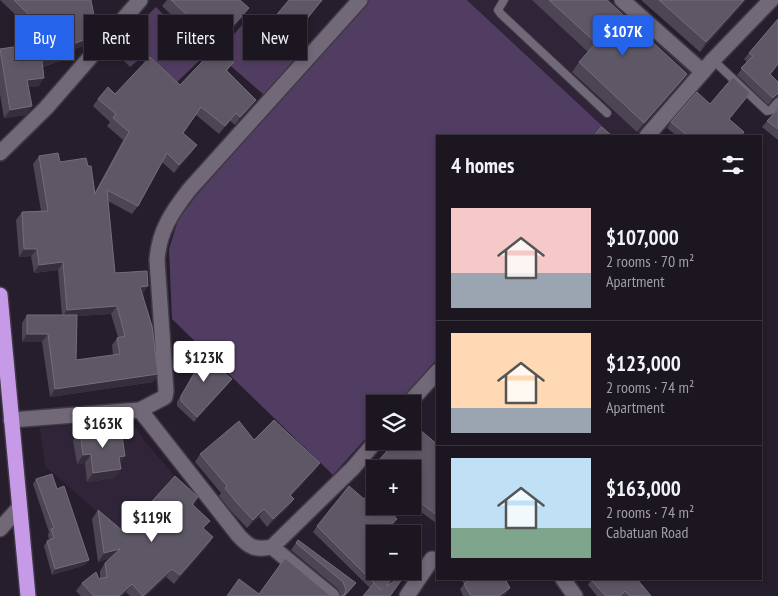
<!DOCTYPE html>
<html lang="en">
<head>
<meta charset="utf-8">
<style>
	:root { --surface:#1c1621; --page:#251f2a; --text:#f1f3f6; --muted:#a09fa5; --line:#3a353f; --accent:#2563eb }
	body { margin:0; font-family:"PT Sans Narrow",sans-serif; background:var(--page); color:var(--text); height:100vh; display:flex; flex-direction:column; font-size:19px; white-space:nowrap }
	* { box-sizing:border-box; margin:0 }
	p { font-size:16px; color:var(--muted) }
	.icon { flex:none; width:28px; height:28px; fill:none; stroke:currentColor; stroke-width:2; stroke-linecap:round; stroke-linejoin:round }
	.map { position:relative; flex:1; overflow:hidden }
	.panel { position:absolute; left:436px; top:135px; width:326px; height:445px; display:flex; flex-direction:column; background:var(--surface); border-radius:0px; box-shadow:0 2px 8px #0003,0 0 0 1px var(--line) }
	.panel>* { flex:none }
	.guide { position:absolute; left:15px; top:15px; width:346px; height:45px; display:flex; gap:10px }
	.fabs { position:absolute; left:366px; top:395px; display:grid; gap:10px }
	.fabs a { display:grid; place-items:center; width:55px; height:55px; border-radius:0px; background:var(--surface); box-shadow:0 2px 8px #0003,0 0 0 1px var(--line); font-size:25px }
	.price { position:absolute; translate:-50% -42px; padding:0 11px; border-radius:5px; background:#fff; color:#222; font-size:16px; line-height:32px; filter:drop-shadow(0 1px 2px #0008) }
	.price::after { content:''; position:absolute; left:50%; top:30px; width:15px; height:11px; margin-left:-8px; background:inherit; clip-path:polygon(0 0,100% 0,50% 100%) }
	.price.selected { background:var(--accent); color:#fff }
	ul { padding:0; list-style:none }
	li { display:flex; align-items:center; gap:15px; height:125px; padding:0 15px }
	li+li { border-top:1px solid var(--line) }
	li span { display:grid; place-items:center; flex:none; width:140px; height:100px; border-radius:0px; color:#555 }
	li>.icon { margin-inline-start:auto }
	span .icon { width:60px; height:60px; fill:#fffc; stroke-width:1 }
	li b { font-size:21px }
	h2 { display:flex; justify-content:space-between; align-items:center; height:60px; padding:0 15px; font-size:21px }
	.tag { padding:0 18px; border-radius:0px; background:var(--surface); box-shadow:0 2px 8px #0003,0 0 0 1px var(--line); font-size:18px; line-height:45px }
	.tag.selected { background:var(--accent); color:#fff }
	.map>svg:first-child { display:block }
</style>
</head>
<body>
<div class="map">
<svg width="778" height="596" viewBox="0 0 778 596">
	<rect width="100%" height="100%" fill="#261e2c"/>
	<path fill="#302538" d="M468 0H611L697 74 638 136H613Z
		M131 419 144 440 197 503 148 556 45 466 40 428Z"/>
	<path fill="#523d62" d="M367 0H467L613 136H438L437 359 397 404H375V428L333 475 172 319 169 249 178 220 195 197Z
		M156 7 204 56 171 88 142 57 130 67 113 50Z
		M248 18 295 59 264 95 217 54Z"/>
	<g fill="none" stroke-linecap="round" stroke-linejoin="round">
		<defs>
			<path id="lane" d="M504 0 498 10 501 14 607 113
				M713 60 767 111 771 110 778 102"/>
			<path id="street" d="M622 0 703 72
				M647 136 713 60 771 0
				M0 153 46 108 140 0
				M408 404 438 371
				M140 410 239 536C250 548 256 550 272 547L353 468 376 441
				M11 420 140 410 165 397 166 391 157 260C159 231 172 212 189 190L360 0
				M0 529 19 508
				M272 547 332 596
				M563 579 575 596
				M407 596 432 559"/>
			<path id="highway" d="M0 295 28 596"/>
		</defs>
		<use href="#lane" stroke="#403945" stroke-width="10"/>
		<use href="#street" stroke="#403945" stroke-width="18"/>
		<use href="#highway" stroke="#403945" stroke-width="18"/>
		<use href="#lane" stroke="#716878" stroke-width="8"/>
		<use href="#street" stroke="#716878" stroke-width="15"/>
		<use href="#highway" stroke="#c69ae7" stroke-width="15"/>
	</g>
	<path fill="#4d4554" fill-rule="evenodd" d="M0 0H91L90 34H87L83 46 66 52 60 61 43 67 39 86 28 87 32 106 26 115 4 118 0 94V49L20 46 16 28 22 21Z
		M167 0H240L243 17 217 46 234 62 227 71 250 108 235 125 230 121 219 134 196 115 183 133 197 145 191 153 174 173 162 162 138 206 132 214 108 201 115 273 143 294 158 374 153 382 50 397 42 342H22V323L27 315H62L58 270 34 273 31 256 19 257 16 220 22 212 41 211 33 164 39 156 60 162 88 166 95 192 123 140 107 126 110 122 93 106 98 99 115 94 180 85 211 52 162 6ZM111 314 118 337 112 345 113 355 76 360 77 316Z
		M322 0 284 48 263 31 268 25Z
		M532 0H609L608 1 687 74 680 83 637 132 572 72 579 62 588 52Z
		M641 0H746L700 52Z
		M778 19V65L770 75 778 82V97H777L768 105 737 75 747 62 744 59 749 53Z
		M746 99 729 119 744 132 742 136H677L667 128 671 122 710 104Z
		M778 109V140L762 127 767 121Z
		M191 356 214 364 228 384 194 422 177 406V402L197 369 188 361Z
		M80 431 120 464 121 469 114 478 87 482 85 463 77 464 73 440Z
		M254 440 320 463 314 471 291 496 294 499 288 507 267 527 259 517 247 528 231 511 219 496 221 493 195 462 200 454Z
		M438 445V522L437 524 412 505V469H378L375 467 378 461Z
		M36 479 57 489 89 560 85 565 52 575 44 546 47 541 49 540 48 535 49 532 33 484Z
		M198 497 193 505 204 529 213 537 208 545 174 584 166 577 146 596H130L126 592 122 596H81L76 591 82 583 100 578V571L105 563 110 558 98 562 92 519 98 510 124 532Z
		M364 499 375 506H404L395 517 393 525 383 534 375 571H399L387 586 390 596 370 588 313 532 317 526Z
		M298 540 356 583 345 596H341L338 589 291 550Z
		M461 579H505L506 594 503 596H463L460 589 464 584Z
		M591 580 651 596H597L588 585Z"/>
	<path fill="#362e3d" d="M322 0H323L284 48 288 42Z
		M744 0H746L700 52 706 42Z
		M249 8 243 17 211 52 217 43Z
		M96 26 90 34 79 36 85 27Z
		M89 38 83 46 59 55 65 47Z
		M66 52 60 61 36 69 42 61Z
		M687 74 680 83 637 132 644 123Z
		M44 78 39 86 22 88 27 80Z
		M750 93 746 99 725 125 729 119Z
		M778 93 777 97 768 105 773 98Z
		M256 100 250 108 235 125 240 117Z
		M32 106 26 115 4 118 10 110Z
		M236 113 230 121 219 134 225 126Z
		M197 145 191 153 174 173 179 165Z
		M24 249H37L31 256 19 257Z
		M63 262 58 270 34 273 39 265Z
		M148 286 143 294H135L140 287Z
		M117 306 111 314 62 317 67 310Z
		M27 334H48L42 342H22Z
		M158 374 153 382 50 397 55 389Z
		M232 379 228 384 194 422 197 417Z
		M91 454 85 463 77 464 83 455Z
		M125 456 119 465V457Z
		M320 463 314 471 284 503 290 495Z
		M121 469 114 478 87 482 93 473Z
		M294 499 288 507 267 527 273 519Z
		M264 509 259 517 247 528 253 520Z
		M397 519 393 525 383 534H381Z
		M213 537 208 545 174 584 180 575Z
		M120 549 115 557 98 562 104 553Z
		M89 560 85 565 52 575 55 569Z
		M172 569 166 577 146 596H143Z
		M356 583 351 590 345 596H344Z
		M132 584 126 592 122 596H119Z
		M510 588 506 594 503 596H499Z"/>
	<path fill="#5e5765" stroke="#746d7b" d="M14 0H91L96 26 85 27 89 38 65 47 66 52 42 61 44 78 27 80 32 106 10 110 0 49 27 45 22 20 28 14Z
		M171 0H240L249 8 217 43Z
		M289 0H322L288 42 268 25Z
		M549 0H607L687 74 644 123 579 62 596 43Z
		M659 0H744L706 42Z
		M778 19V64L770 74 778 82V93L773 98 741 68 753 56 749 53Z
		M217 46 234 62 226 70 256 100 240 117 236 113 225 126 201 107 183 133 197 145 179 165 167 153 138 206 107 190 115 273 147 271 148 286 140 287 152 326 158 374 55 389 48 334H27V315H77L76 360 120 354 117 338 125 336 117 306 67 310 63 262 39 265 37 249H24L22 212 48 211 39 156 58 153 60 162 86 158 88 166H91L95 194 129 132 113 118 116 114 98 99 108 87 115 94 150 57 180 85Z
		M733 77 750 93 729 119 744 132 741 136H688L671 122 697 92 710 104Z
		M778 109V129L767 121Z
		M601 127 612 136H594Z
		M200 345 217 360 214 364 232 379 197 417 181 401V396L200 363 191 356Z
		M274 420 320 463 290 495 294 499 273 519 264 509 253 520 237 503 225 488 227 486 200 454 239 421 254 440Z
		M412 423 438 445V516L412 496V469H387V468L378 461 396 441H412Z
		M115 427 116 437 122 436 125 456 119 457 121 469 93 473 91 454 83 455 80 431Z
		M52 474 57 489 64 486 89 560 55 569 47 541 54 538 51 529 54 528 36 479Z
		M175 476 198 497 192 504 210 521 203 528 213 537 180 575 172 569 143 596 132 584 119 596H94L82 583 96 572 99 579 107 577 105 563 120 549 104 553 98 510 124 532Z
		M375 485V506H403L394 516 397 519 382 533 383 534H375V571H398L386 586 405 575 390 596H363L374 583 381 590 317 526 349 486 364 499Z
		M298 540 356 583 344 596H341L344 595 346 590 343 582 296 543Z
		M285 558 331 596H227L239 579 259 594Z
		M469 579H505L510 588 499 596H471L464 584 469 580Z
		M592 579H637L651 596H630L625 591 620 596H606L591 580Z"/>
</svg>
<div class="fabs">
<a><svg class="icon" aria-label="layers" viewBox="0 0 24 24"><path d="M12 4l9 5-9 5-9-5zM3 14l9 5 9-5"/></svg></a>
<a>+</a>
<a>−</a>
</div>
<b class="price selected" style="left:623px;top:57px">$107K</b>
<b class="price" style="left:204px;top:383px">$123K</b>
<b class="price" style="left:103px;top:449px">$163K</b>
<b class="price" style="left:152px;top:543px">$119K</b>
<div class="guide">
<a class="tag selected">Buy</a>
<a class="tag">Rent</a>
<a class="tag">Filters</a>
<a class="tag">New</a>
</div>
<section class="panel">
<h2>4 homes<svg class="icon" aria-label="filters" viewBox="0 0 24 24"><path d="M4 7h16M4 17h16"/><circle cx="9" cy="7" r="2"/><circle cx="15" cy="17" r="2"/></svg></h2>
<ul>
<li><span style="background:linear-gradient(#f6c9c9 65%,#9aa5b1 0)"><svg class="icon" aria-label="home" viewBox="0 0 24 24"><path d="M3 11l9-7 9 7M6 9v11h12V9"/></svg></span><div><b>$107,000</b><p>2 rooms · 70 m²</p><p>Apartment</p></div></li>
<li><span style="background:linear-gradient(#ffd9b3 75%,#9aa5b1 0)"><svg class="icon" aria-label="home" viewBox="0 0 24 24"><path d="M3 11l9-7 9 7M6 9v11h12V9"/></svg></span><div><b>$123,000</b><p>2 rooms · 74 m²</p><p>Apartment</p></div></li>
<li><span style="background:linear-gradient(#bfe0f5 70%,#7fa58c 0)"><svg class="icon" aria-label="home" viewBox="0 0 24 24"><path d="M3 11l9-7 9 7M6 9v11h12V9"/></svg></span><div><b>$163,000</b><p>2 rooms · 74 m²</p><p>Cabatuan Road</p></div></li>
</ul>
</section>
</div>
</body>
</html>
